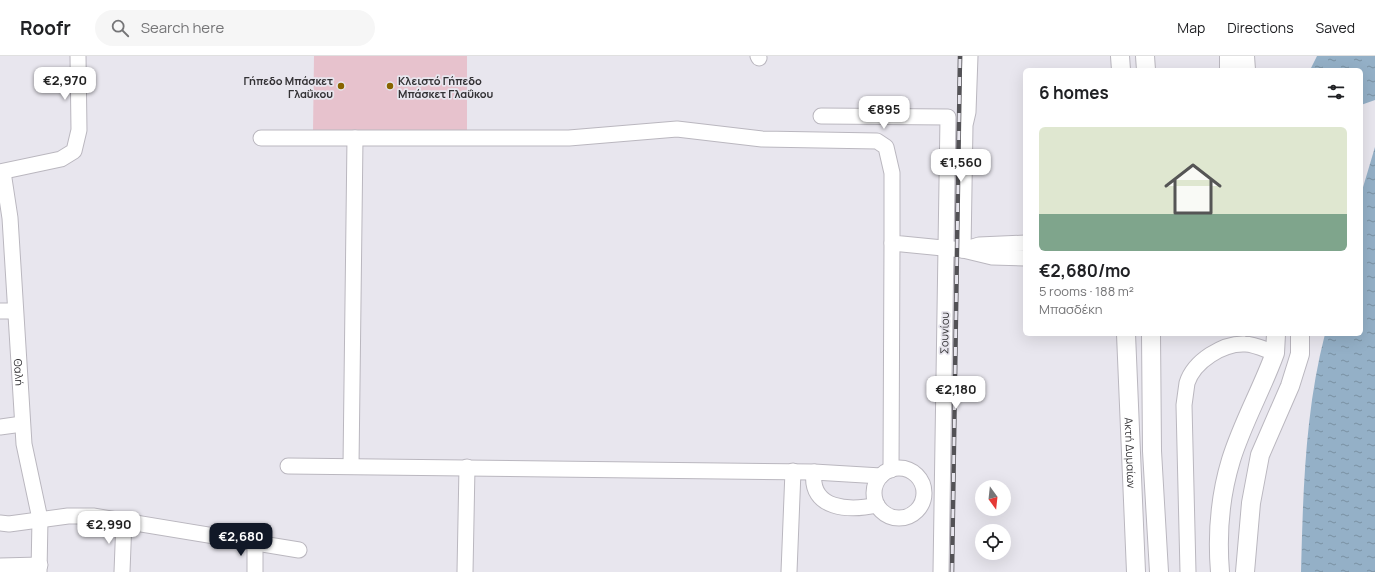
<!DOCTYPE html>
<html lang="en">
<head>
<meta charset="utf-8">
<style>
	:root { --surface:#fff; --page:#f6f6f6; --text:#202124; --muted:#757577; --line:#e0e0e0; --accent:#111827 }
	body { margin:0; font-family:Manrope,sans-serif; background:var(--page); color:var(--text); height:100vh; display:flex; flex-direction:column; font-size:15px; white-space:nowrap }
	* { box-sizing:border-box; margin:0 }
	p { font-size:13px; color:var(--muted) }
	.icon { flex:none; width:22px; height:22px; fill:none; stroke:currentColor; stroke-width:2; stroke-linecap:round; stroke-linejoin:round }
	.map { position:relative; flex:1; overflow:hidden }
	.side { position:absolute; left:1023px; top:12px; width:340px; height:268px; display:flex; flex-direction:column; background:var(--surface); border-radius:6px; box-shadow:0 4px 16px #0002 }
	.side>* { flex:none }
	.needle { width:26px; rotate:165deg }
	.controls { position:absolute; left:975px; top:424px; display:grid; gap:8px }
	.controls a { display:grid; place-items:center; width:36px; height:36px; border-radius:50%; background:var(--surface); box-shadow:0 4px 16px #0002; font-size:20px }
	.price { position:absolute; translate:-50% -34px; padding:0 9px; border-radius:8px; background:#fff; color:#222; font-size:13px; line-height:26px; filter:drop-shadow(0 1px 2px #0008) }
	.price::after { content:''; position:absolute; left:50%; top:24px; width:12px; height:9px; margin-left:-6px; background:inherit; clip-path:polygon(0 0,100% 0,50% 100%) }
	.price.active { background:var(--accent); color:#fff }
	ul { padding:0; list-style:none }
	li { display:grid; align-content:center; gap:8px; height:212px; padding:0 16px }
	li+li { border-top:1px solid var(--line) }
	li span { display:grid; place-items:center; height:124px; border-radius:6px; color:#555 }
	li>.icon { margin-inline-start:auto }
	span .icon { width:72px; height:72px; fill:#fffc; stroke-width:1 }
	li b { font-size:17px }
	h2 { display:flex; justify-content:space-between; align-items:center; height:48px; padding:0 16px; font-size:17px }
	header { display:flex; align-items:center; gap:24px; box-sizing:border-box; height:56px; padding:0 20px; background:var(--surface); border-bottom:1px solid var(--line) }
	header strong { font-size:19px }
	nav { display:flex; gap:22px; margin-inline-start:auto; font-size:14px }
	.search { width:280px; height:36px; background:var(--page); display:flex; align-items:center; gap:10px; box-sizing:border-box; padding:0 14px; border-radius:22px; color:var(--muted); font-size:15px }
	.map>svg:first-child { display:block }
</style>
</head>
<body>
<header>
<strong>Roofr</strong>
<div class="search"><svg class="icon" aria-label="search" viewBox="0 0 24 24"><circle cx="10" cy="10" r="6"/><path d="M15 15l6 6"/></svg>Search here</div>
<nav><a>Map</a><a>Directions</a><a>Saved</a></nav>
</header>
<div class="map">
<svg width="1375" height="516" viewBox="0 0 1375 516">
	<defs>
		<pattern id="water-ripples" width="26" height="14" patternUnits="userSpaceOnUse"><rect width="26" height="14" fill="#94b0c7"/><path d="M2 4q2-2 4 0t4 0M15 11q2-2 4 0t4 0" fill="none" stroke="#7990a2"/></pattern>
	</defs>
	<rect width="100%" height="100%" fill="#e8e6ee"/>
	<path fill="#e7c2cd" d="M314 0H467V78L313 76Z"/>
	<path fill="url(#water-ripples)" d="M1317 0H1375V44L1361 49V14H1310Z
		M1375 91V516H1301C1303 437 1305 355 1325 278H1361V138Z"/>
	<g fill="none" stroke-linecap="round" stroke-linejoin="round">
		<defs>
			<g id="minor">
				<path d="M758 0 759 2"/>
				<path d="M821 60 948 61 941 516"/>
				<path d="M261 82H569L677 73 762 83 877 85 886 91 892 117V187L963 194 992 201 1025 202"/>
				<path d="M0 116 61 103 74 95 79 74 78 0"/>
				<path id="s1" d="M3 116 10 162 24 388 40 463 39 516"/>
				<path d="M963 194 965 69 968 56 970 0"/>
				<path d="M963 194 979 189 1025 187"/>
				<path d="M0 255H15"/>
				<path d="M0 371 22 368"/>
				<path d="M288 410 814 416 881 420"/>
				<path d="M351 410 355 82"/>
				<circle cx="899" cy="437" r="25"/>
				<path d="M891 414 892 187"/>
				<path d="M814 416C809 454 850 455 877 449"/>
				<path d="M0 467 9 468 68 460H93L299 494"/>
				<path d="M255 486V516"/>
				<path d="M0 510 40 509"/>
				<path d="M122 516 124 464"/>
				<path d="M465 516 467 411"/>
				<path d="M789 516 793 415"/>
				<path d="M1188 516 1184 349C1185 342 1186 334 1187 327 1194 305 1223 287 1245 288 1254 288 1266 294 1275 297"/>
			</g>
			<g id="major">
				<path d="M1120 0 1121 14"/>
				<path d="M1145 0 1146 14"/>
				<path d="M1245 0 1246 14"/>
				<path d="M1229 14V0"/>
				<path id="s2" d="M1126 278 1136 516"/>
				<path d="M1151 278 1152 395 1159 516"/>
				<path d="M1220 516C1217 479 1220 440 1231 404 1242 368 1262 333 1275 297L1276 278"/>
				<path d="M1245 516 1251 447 1260 399 1290 330 1300 298V278"/>
			</g>
		</defs>
		<use href="#minor" stroke="#bab7bf" stroke-width="17"/>
		<use href="#major" stroke="#bab7bf" stroke-width="20"/>
		<use href="#minor" stroke="#fff" stroke-width="15"/>
		<use href="#major" stroke="#fff" stroke-width="18"/>
		<defs>
			<path id="rail" d="M952 516 960 0"/>
		</defs>
		<use href="#rail" stroke="#535256" stroke-width="4.5"/>
		<use href="#rail" stroke="#e8e6ee" stroke-width="3" stroke-dasharray="9" stroke-linecap="butt"/>
	</g>
	<g fill="#886400" stroke="#e8e6ee" stroke-width="1.5">
		<circle cx="341" cy="30" r="4"/>
		<circle cx="390" cy="30" r="4"/>
	</g>
	<g text-anchor="middle" dominant-baseline="central" stroke-width="3.5" stroke-linejoin="round" paint-order="stroke">
		<g font-size="11" font-weight="bold" fill="#333235" stroke="#e8e6ee" text-anchor="end">
			<text x="333" y="24">Γήπεδο Μπάσκετ<tspan x="333" dy="13">Γλαΰκου</tspan></text>
			<text x="398" y="24" text-anchor="start">Κλειστό Γήπεδο<tspan x="398" dy="13">Μπάσκετ Γλαΰκου</tspan></text>
		</g>
		<g font-size="11" fill="#333235" stroke="#e8e6ee">
			<text transform="translate(944 277) rotate(-89)">Σουνίου</text>
			<text stroke="none"><textPath href="#s1" startOffset="201">Θαλή</textPath></text>
			<text stroke="none"><textPath href="#s2" startOffset="119">Ακτή Δυμαίων</textPath></text>
		</g>
	</g>
</svg>
<div class="controls">
<a><svg class="needle" viewBox="-14 -14 28 28"><path d="M0-13l5 13h-10z" fill="#e53935"/><path d="M0 13l5-13h-10z" fill="#757577"/></svg></a>
<a><svg class="icon" aria-label="locate" viewBox="0 0 24 24"><circle cx="12" cy="12" r="6"/><path d="M12 2v4M12 18v4M2 12h4M18 12h4"/></svg></a>
</div>
<b class="price" style="left:65px;top:45px">€2,970</b>
<b class="price" style="left:884px;top:74px">€895</b>
<b class="price" style="left:961px;top:127px">€1,560</b>
<b class="price" style="left:956px;top:354px">€2,180</b>
<b class="price" style="left:109px;top:489px">€2,990</b>
<b class="price active" style="left:241px;top:501px">€2,680</b>
<section class="side">
<h2>6 homes<svg class="icon" aria-label="filters" viewBox="0 0 24 24"><path d="M4 7h16M4 17h16"/><circle cx="9" cy="7" r="2"/><circle cx="15" cy="17" r="2"/></svg></h2>
<ul>
<li><span style="background:linear-gradient(#dfe7d0 70%,#7fa58c 0)"><svg class="icon" aria-label="home" viewBox="0 0 24 24"><path d="M3 11l9-7 9 7M6 9v11h12V9"/></svg></span><div><b>€2,680/mo</b><p>5 rooms · 188 m²</p><p>Μπασδέκη</p></div></li>
</ul>
</section>
</div>
</body>
</html>
